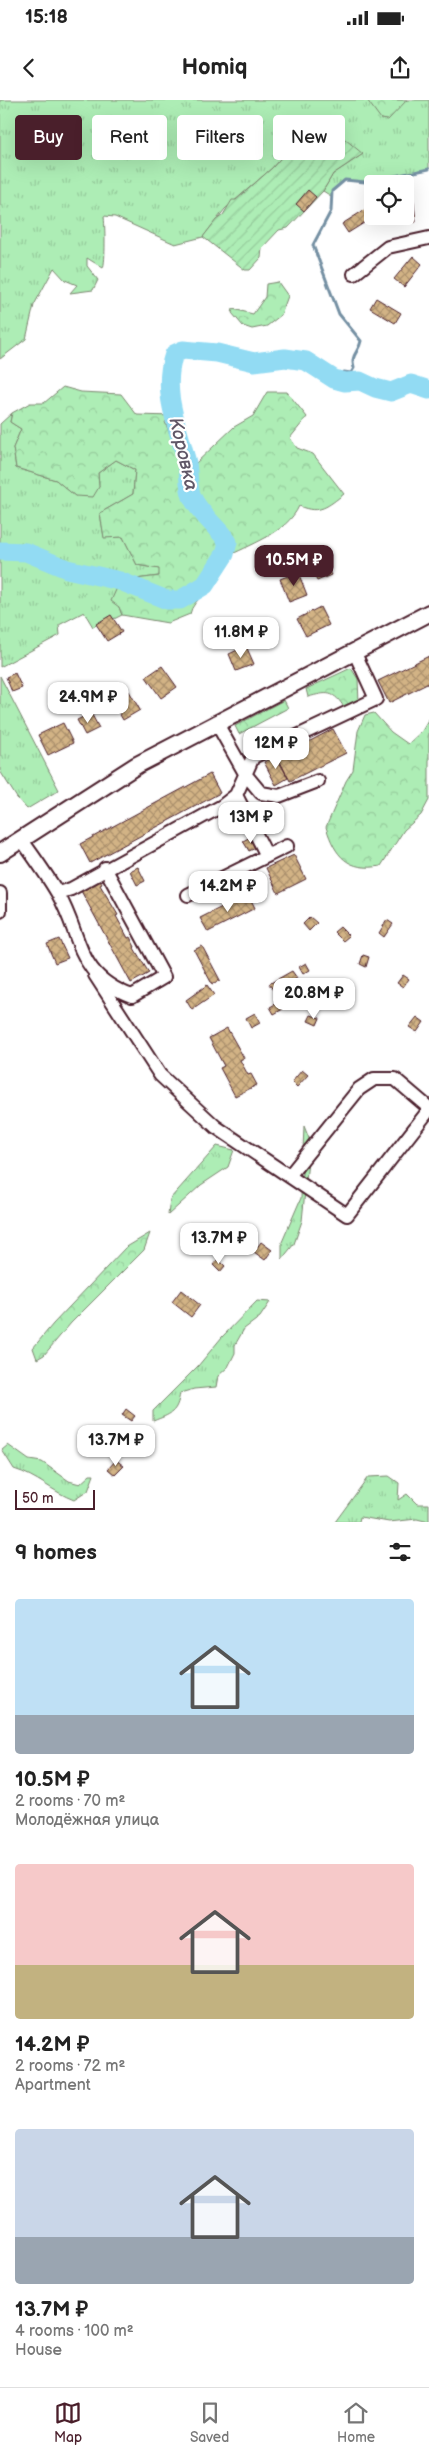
<!DOCTYPE html>
<html lang="en">
<head>
<meta charset="utf-8">
<style>
	:root { --surface:#fff; --page:#f2f2f2; --text:#222; --muted:#767676; --line:#e0e0e0; --accent:#4a1f2b }
	body { margin:0; font-family:"Balsamiq Sans",sans-serif; background:var(--page); color:var(--text); height:100vh; display:flex; flex-direction:column; font-size:19px; white-space:nowrap }
	* { box-sizing:border-box; margin:0 }
	p { font-size:16px; color:var(--muted) }
	.icon { flex:none; width:28px; height:28px; fill:none; stroke:currentColor; stroke-width:2; stroke-linecap:round; stroke-linejoin:round }
	.map { position:relative; height:1422px; overflow:hidden }
	.drawer { display:flex; flex-direction:column; background:var(--surface); flex:1 }
	.drawer>* { flex:none }
	.banner { position:absolute; left:15px; top:15px; width:400px; height:45px; display:flex; gap:10px }
	.buttons { position:absolute; left:364px; top:75px; display:grid; gap:10px }
	.buttons a { display:grid; place-items:center; width:50px; height:50px; border-radius:5px; background:var(--surface); box-shadow:0 5px 20px #0002; font-size:25px }
	.scale { position:absolute; left:15px; bottom:12px; width:80px; box-sizing:border-box; padding-left:5px; border:2px solid #4a1f2b; border-top:0; font-size:14px; line-height:18px; white-space:nowrap; color:#4a1f2b; -webkit-text-stroke:4px #fff; paint-order:stroke }
	.price { position:absolute; translate:-50% -42px; padding:0 11px; border-radius:10px; background:#fff; color:#222; font-size:16px; line-height:32px; filter:drop-shadow(0 1px 2px #0008) }
	.price::after { content:''; position:absolute; left:50%; top:30px; width:15px; height:11px; margin-left:-8px; background:inherit; clip-path:polygon(0 0,100% 0,50% 100%) }
	.price.current { background:var(--accent); color:#fff }
	ul { padding:0; list-style:none }
	li { display:grid; align-content:center; gap:10px; height:265px; padding:0 15px }
	li span { display:grid; place-items:center; height:155px; border-radius:5px; color:#555 }
	li>.icon { margin-inline-start:auto }
	span .icon { width:90px; height:90px; fill:#fffc; stroke-width:1 }
	li b { font-size:21px }
	h2 { display:flex; justify-content:space-between; align-items:center; height:60px; padding:0 15px; font-size:21px }
	.chip { padding:0 18px; border-radius:5px; background:var(--surface); box-shadow:0 5px 20px #0002; font-size:18px; line-height:45px }
	.chip.current { background:var(--accent); color:#fff }
	.status { display:flex; justify-content:space-between; align-items:center; height:35px; padding:0 25px; background:var(--surface); direction:ltr }
	.status svg { height:14px; fill:currentColor }
	header { display:flex; justify-content:space-between; align-items:center; height:65px; padding:0 15px; background:var(--surface); font-size:22px; font-weight:800 }
	.menu { display:flex; justify-content:space-around; align-items:center; height:70px; border-top:1px solid var(--line); background:var(--surface); font-size:14px; color:var(--muted) }
	.menu a { display:grid; justify-items:center; gap:2px }
	.menu .current { color:var(--accent) }
	.map>svg:first-child { display:block }
</style>
</head>
<body>
<div class="status"><b>15:18</b><svg viewBox="0 0 49 12"><path d="M0 12V9h3v3zM5 12V6h3v6zM10 12V3h3v9zM15 12V0h3v12zM26 1h20v11H26zM47 4h2v5h-2z"/></svg></div>
<header><svg class="icon" aria-label="back" viewBox="0 0 24 24"><path d="M15 5l-7 7 7 7"/></svg>Homiq<svg class="icon" aria-label="share" viewBox="0 0 24 24"><path d="M12 15V3M7 8l5-5 5 5M5 13v7h14v-7"/></svg></header>
<div class="map">
<svg width="429" height="1422" viewBox="0 0 429 1422">
	<defs>
		<pattern id="grass-tufts" width="24" height="20" patternUnits="userSpaceOnUse" patternTransform="scale(1.25)"><rect width="24" height="20" fill="#adedb5"/><path d="M3 7l-1-3M5 7V3M7 7l1-3M15 17l-1-3M17 17v-4M19 17l1-3" fill="none" stroke="#96cb9c"/></pattern>
		<pattern id="forest-crowns" width="20" height="18" patternUnits="userSpaceOnUse" patternTransform="scale(1.25)"><rect width="20" height="18" fill="#adedb5"/><path d="M2 6a3 3 0 1 1 6 0M12 15a3 3 0 1 1 6 0" fill="none" stroke="#96cb9c"/></pattern>
		<pattern id="garden-furrows" width="10" height="10" patternUnits="userSpaceOnUse" patternTransform="scale(1.25)"><rect width="10" height="10" fill="#adedb5"/><path d="M-1 1l2-2M0 10L10 0M9 11l2-2" fill="none" stroke="#96cb9c"/></pattern>
		<pattern id="building-cross-hatch" width="8" height="8" patternUnits="userSpaceOnUse" patternTransform="scale(1.25)"><rect width="8" height="8" fill="#d2b385"/><path d="M0 0l8 8M0 8l8-8" fill="none" stroke="#ac916d"/></pattern>
	</defs>
	<rect width="100%" height="100%" fill="#fff"/>
	<filter id="ink" filterUnits="userSpaceOnUse"><feTurbulence type="fractalNoise" baseFrequency=".02" numOctaves="2"/><feDisplacementMap in="SourceGraphic" scale="10" xChannelSelector="R" yChannelSelector="G"/><feConvolveMatrix kernelMatrix="1 2 1 2 8 2 1 2 1" color-interpolation-filters="sRGB"/></filter>
	<g filter="url(#ink)">
		<path fill="url(#grass-tufts)" stroke="#7c8670" d="M0 0H429V69L365 82 346 80 332 91 331 96 323 91 333 74 363 54 288 50 272 68 225 109 203 137 175 144 115 117 104 116C105 125 106 162 103 168L87 158V166L98 180 93 190 70 193 77 185 65 180 54 168 34 205 26 239 0 259Z
			M12 313 10 322 21 329 13 348 16 368 56 380 75 396 99 387 98 373 116 360 135 370 133 394 100 413 104 437H123L137 465 160 469 159 476 120 481 119 507 122 515 114 519 111 516 93 527 84 512 59 525 60 535 0 567V324Z
			M0 576 59 690 27 709 17 698 0 671Z
			M304 1026 310 1041 302 1121 294 1144 282 1159V1142L301 1098Z
			M217 1046 234 1050 228 1067 201 1085 168 1115 170 1099Z
			M257 1201 270 1202 260 1217 244 1229 235 1245V1253L228 1267 218 1276 216 1287 194 1289 180 1293C177 1313 171 1314 153 1321V1311L198 1266 222 1237Z
			M8 1345 29 1360 42 1362 69 1381 80 1384 90 1375H94L88 1391 74 1400C53 1392 37 1376 14 1369L2 1350Z
			M389 1376 399 1383 398 1400 407 1394 417 1404H429V1422L417 1419 389 1422 360 1417 359 1422H335L368 1377Z"/>
		<path fill="url(#forest-crowns)" stroke="#7c8670" d="M367 0H407L388 20 381 19Z
			M278 182 288 196 281 215 267 226 252 229 243 226 232 213 233 209 253 214 265 197 266 184Z
			M63 287 81 292 121 294 137 315 173 316 165 322 184 369 196 363 234 327 253 316 267 292H287L307 317 290 338 297 348 313 354 344 394C328 406 320 415 299 406 287 433 249 445 224 458 223 463 224 470 222 474 215 489 193 498 190 514L168 523 122 515 119 507 111 501 120 481 159 476V469L137 465 123 437 104 438 100 413 133 394 135 370 116 360 98 373 99 387 93 397 75 396 56 380 16 368 13 348 21 329 10 322 12 313 30 303H44Z
			M351 568 358 579 359 603 345 609C334 590 327 592 308 597L306 589Z
			M284 600 288 608 239 634 235 626Z
			M374 613 391 632 408 644 422 631 429 619V700L421 715 404 730 381 766C348 772 335 756 326 727L346 681 353 670 358 631 365 615Z
			M150 1133 144 1150 71 1223 44 1255 37 1259 33 1248 53 1224 125 1148Z"/>
		<path fill="url(#garden-furrows)" stroke="#7c8670" d="M328 25 363 54 333 74 323 91 288 128 279 130 262 148 261 158 250 170H245L203 137 216 120 223 115 232 100H236L272 68 288 50Z"/>
		<g fill="none" stroke-linecap="round" stroke-linejoin="round">
			<path stroke="#7590a3" stroke-width="3" d="M345 282 340 276 344 272 351 273 354 268C350 255 359 252 361 241L339 214 313 145 331 111 332 91 345 80 365 82 429 69"/>
			<path stroke="#92dbf3" stroke-width="19" d="M0 451 26 452 67 469 120 481 167 500H180L205 485 225 454 228 442C217 427 200 414 192 397 188 387 189 374 187 363 178 326 161 292 174 254L183 250 217 253 254 262 285 258 306 261 334 279 345 282 360 281 375 288 391 292 411 284 429 290"/>
		</g>
		<path fill="url(#building-cross-hatch)" stroke="#4a1f2b" d="M308 90 316 97 304 111 296 104Z
			M413 95 416 122 403 123 405 96Z
			M369 107 372 116H375L348 133 342 124Z
			M413 156 422 164 404 187 394 179Z
			M376 198 401 213 395 223 370 208Z
			M327 467 331 475 317 481 313 473Z
			M298 472 307 495 289 502 280 479Z
			M320 507 329 525 306 536 297 519Z
			M111 515 122 532 107 541 96 524Z
			M246 546 254 564 236 571 229 554Z
			M429 556V583L389 603 378 581Z
			M162 566 177 587 161 598 146 577Z
			M15 573 22 588 12 592 6 577Z
			M129 591 140 610 123 620 112 601Z
			M91 613 99 628 85 635 77 620Z
			M63 623 73 643 48 655 38 635Z
			M333 629 346 653 290 681 278 658Z
			M276 656 288 678 276 685 264 662Z
			M210 674 220 693 90 763 80 744Z
			M252 736 258 747 249 751 243 741Z
			M294 755 306 779 278 793 266 768Z
			M138 767 145 781 137 785 130 771Z
			M99 779 102 784 100 785 118 815 116 816 128 838 130 837 135 847 134 848 149 873 131 883 80 789Z
			M248 794 255 808 208 832 200 818Z
			M310 817 317 823 309 831 303 824Z
			M387 820 393 824 384 837 379 833Z
			M340 827 349 836 343 841 334 832Z
			M59 839 68 858 55 863 47 844Z
			M202 846 220 880 212 884 194 850Z
			M363 855 369 857 366 867 360 864Z
			M306 863 310 870 303 874 299 867Z
			M292 871 297 878 274 891 269 884Z
			M403 875 409 879 403 887 397 883Z
			M207 885 214 895 192 910 186 900Z
			M297 892 301 899 274 914 270 907Z
			M255 913 260 923 251 928 246 918Z
			M311 915 320 918 317 925 308 921Z
			M417 917 424 922 417 932 409 927Z
			M227 928 244 958 240 960 248 975 251 974 257 985 235 996 220 968 224 966 209 938Z
			M302 970 308 975 297 987 292 982Z
			M261 1142 272 1150 265 1160 254 1152Z
			M218 1159 225 1166 220 1172 213 1165Z
			M181 1190 200 1205 191 1217 172 1202Z
			M126 1309 135 1316 131 1321 122 1315Z
			M116 1360 124 1366 115 1375 108 1369Z"/>
		<g fill="none" stroke-linecap="round" stroke-linejoin="round">
			<defs>
				<path id="minor" d="M354 174 388 147 429 138
					M216 622 246 675 261 693 279 696 318 681
					M236 695 253 657 376 599 354 551
					M21 739C34 757 47 775 58 794 83 838 75 875 132 896L164 877 105 768
					M0 793V811
					M58 793 71 789 222 706 236 695 267 756
					M188 795 287 746
					M95 875 160 975 216 1027 347 1115 429 1010
					M289 1076 359 989 374 979H395L429 1008"/>
				<path id="major" d="M0 753 137 665 429 513"/>
			</defs>
			<use href="#minor" stroke="#4a1f2b" stroke-width="16"/>
			<use href="#major" stroke="#4a1f2b" stroke-width="20"/>
			<use href="#minor" stroke="#fff" stroke-width="12"/>
			<use href="#major" stroke="#fff" stroke-width="16"/>
		</g>
	</g>
	<g text-anchor="middle" dominant-baseline="central" stroke-width="4.5" stroke-linejoin="round" paint-order="stroke">
		<g font-size="19" font-style="italic" fill="#605767" stroke="#fff">
			<text transform="translate(183 354) rotate(77)">Коровка</text>
		</g>
	</g>
</svg>
<div class="buttons">
<a><svg class="icon" aria-label="locate" viewBox="0 0 24 24"><circle cx="12" cy="12" r="6"/><path d="M12 2v4M12 18v4M2 12h4M18 12h4"/></svg></a>
</div>
<div class="scale">50 m</div>
<b class="price current" style="left:294px;top:487px">10.5M ₽</b>
<b class="price" style="left:241px;top:559px">11.8M ₽</b>
<b class="price" style="left:88px;top:624px">24.9M ₽</b>
<b class="price" style="left:276px;top:670px">12M ₽</b>
<b class="price" style="left:251px;top:744px">13M ₽</b>
<b class="price" style="left:228px;top:813px">14.2M ₽</b>
<b class="price" style="left:314px;top:920px">20.8M ₽</b>
<b class="price" style="left:219px;top:1165px">13.7M ₽</b>
<b class="price" style="left:116px;top:1367px">13.7M ₽</b>
<div class="banner">
<a class="chip current">Buy</a>
<a class="chip">Rent</a>
<a class="chip">Filters</a>
<a class="chip">New</a>
</div>
</div>
<section class="drawer">
<h2>9 homes<svg class="icon" aria-label="filters" viewBox="0 0 24 24"><path d="M4 7h16M4 17h16"/><circle cx="9" cy="7" r="2"/><circle cx="15" cy="17" r="2"/></svg></h2>
<ul>
<li><span style="background:linear-gradient(#bfe0f5 75%,#9aa5b1 0)"><svg class="icon" aria-label="home" viewBox="0 0 24 24"><path d="M3 11l9-7 9 7M6 9v11h12V9"/></svg></span><div><b>10.5M ₽</b><p>2 rooms · 70 m²</p><p>Молодёжная улица</p></div></li>
<li><span style="background:linear-gradient(#f6c9c9 65%,#c2b280 0)"><svg class="icon" aria-label="home" viewBox="0 0 24 24"><path d="M3 11l9-7 9 7M6 9v11h12V9"/></svg></span><div><b>14.2M ₽</b><p>2 rooms · 72 m²</p><p>Apartment</p></div></li>
<li><span style="background:linear-gradient(#c9d6e8 70%,#9aa5b1 0)"><svg class="icon" aria-label="home" viewBox="0 0 24 24"><path d="M3 11l9-7 9 7M6 9v11h12V9"/></svg></span><div><b>13.7M ₽</b><p>4 rooms · 100 m²</p><p>House</p></div></li>
</ul>
</section>
<nav class="menu">
<a class="current"><svg class="icon" aria-label="map" viewBox="0 0 24 24"><path d="M3 6l6-2 6 2 6-2v14l-6 2-6-2-6 2zM9 4v14M15 6v14"/></svg>Map</a>
<a><svg class="icon" aria-label="saved" viewBox="0 0 24 24"><path d="M7 4h10v16l-5-4-5 4z"/></svg>Saved</a>
<a><svg class="icon" aria-label="home" viewBox="0 0 24 24"><path d="M3 11l9-7 9 7M6 9v11h12V9"/></svg>Home</a>
</nav>
</body>
</html>
